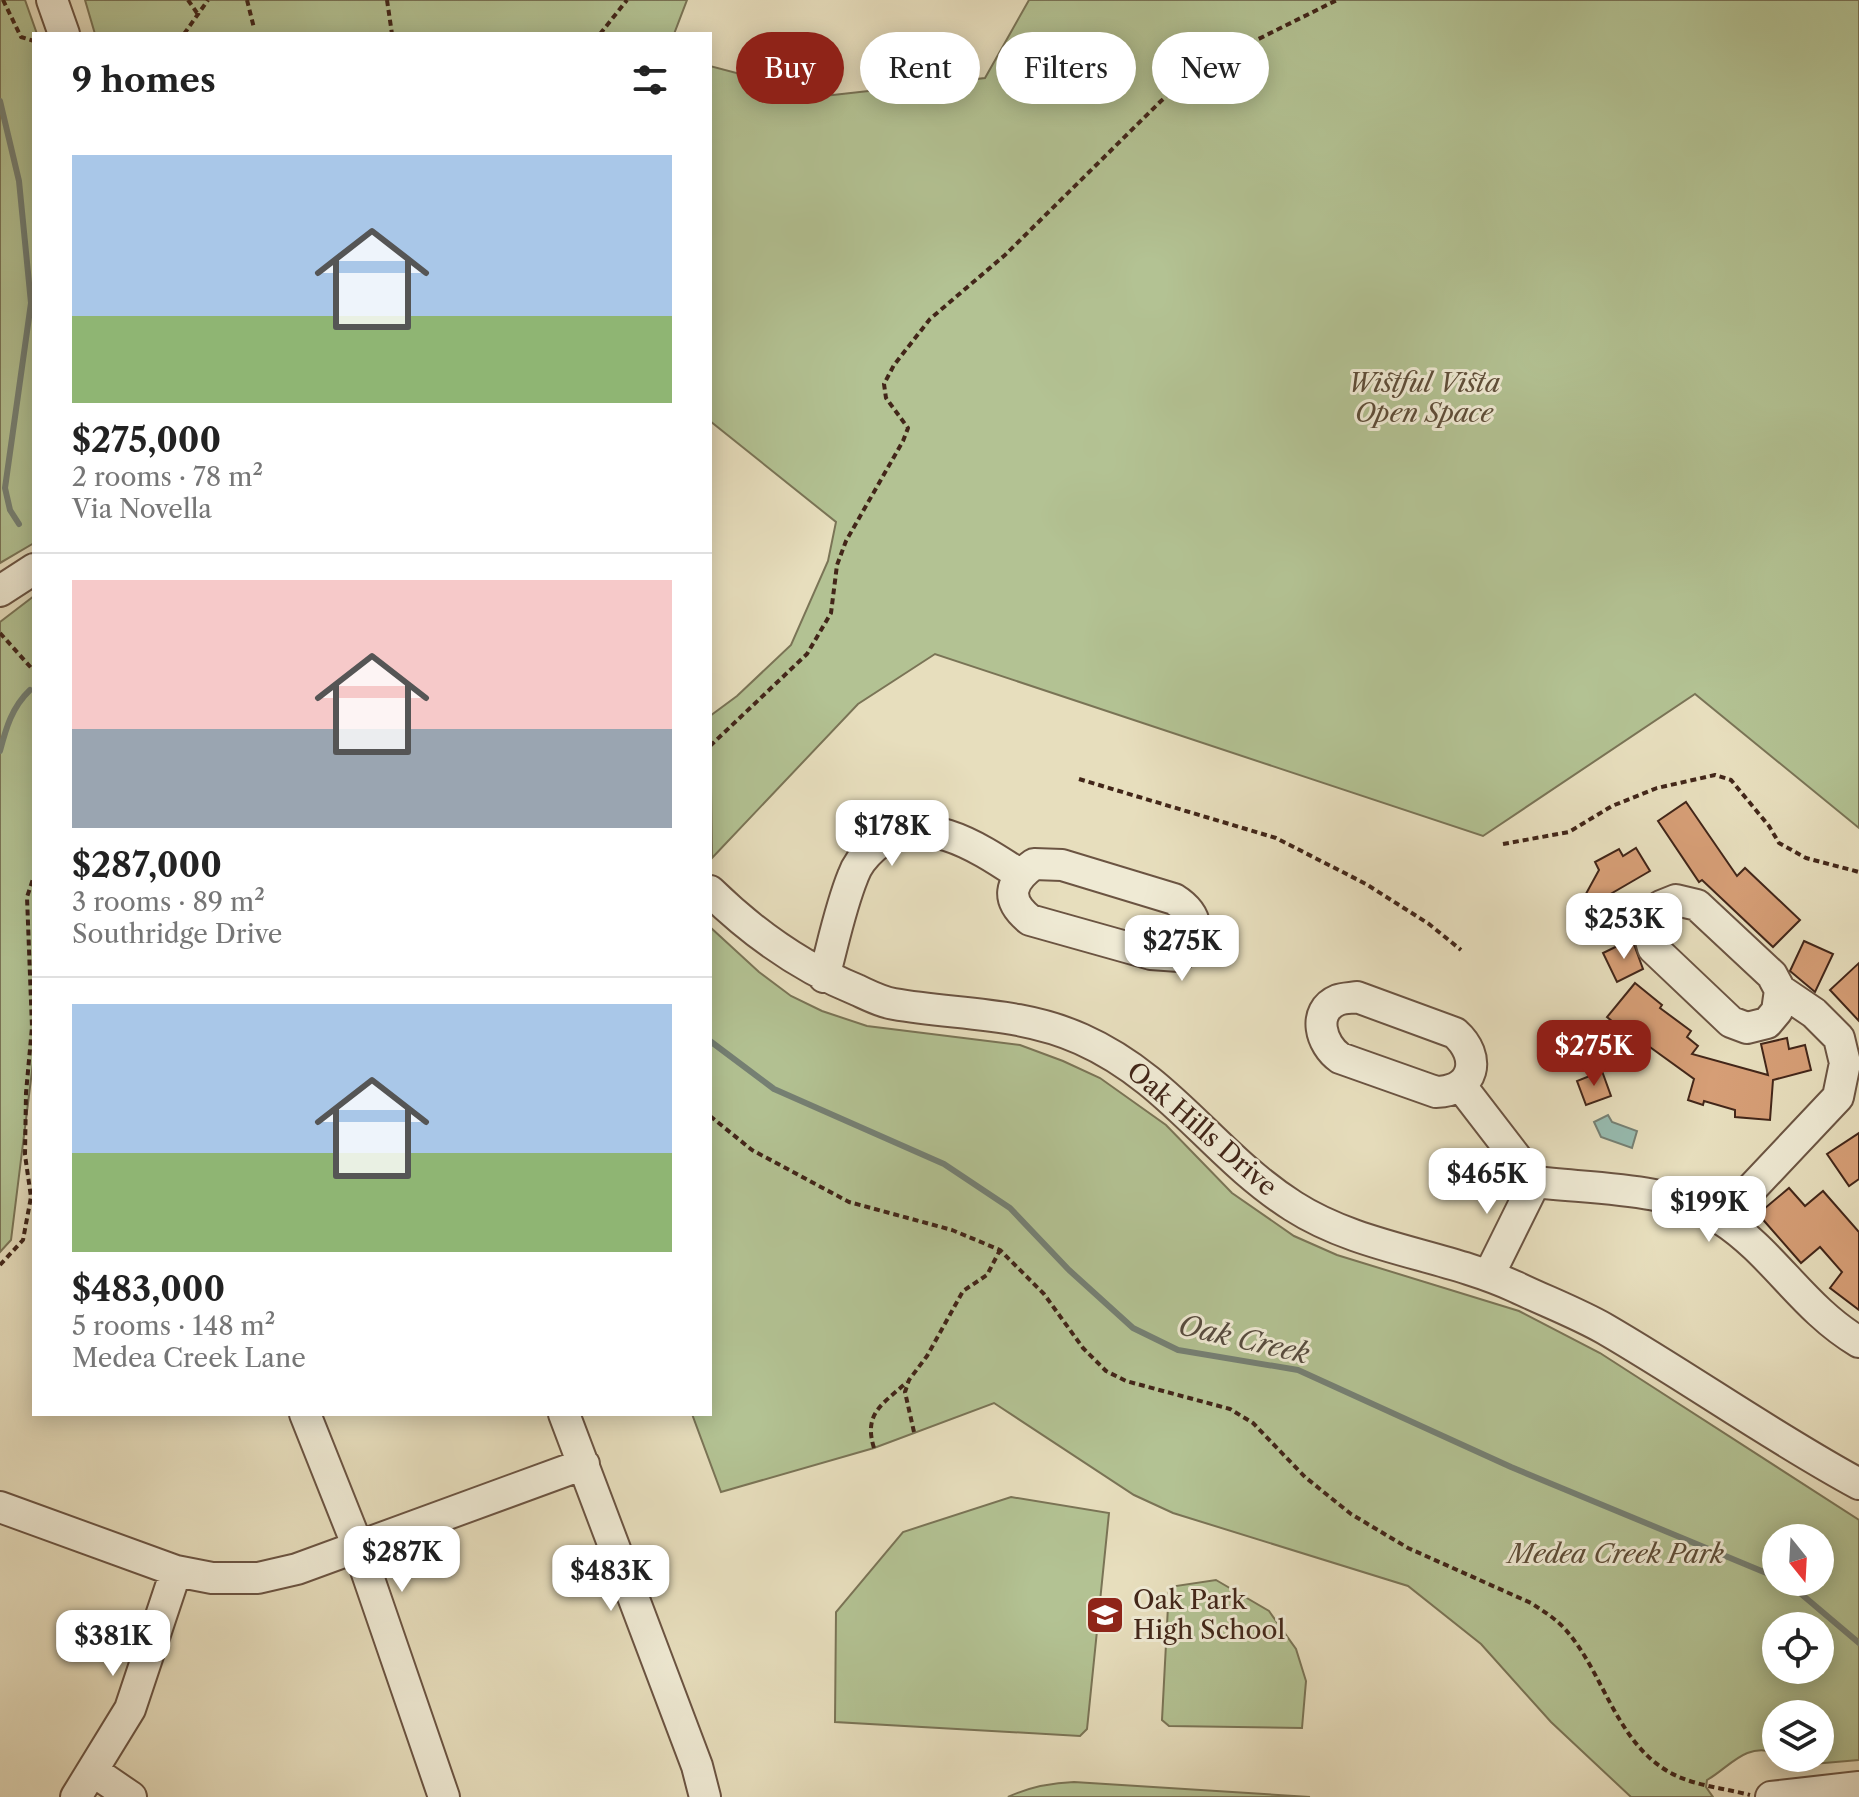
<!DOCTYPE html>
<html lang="en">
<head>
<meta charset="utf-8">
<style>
	:root { --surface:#fff; --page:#f2f2f2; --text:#222; --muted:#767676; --line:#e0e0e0; --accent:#8f2418 }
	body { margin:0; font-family:"Libre Caslon Text",serif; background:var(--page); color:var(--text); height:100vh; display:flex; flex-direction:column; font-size:30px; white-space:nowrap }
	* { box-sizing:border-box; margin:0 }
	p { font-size:26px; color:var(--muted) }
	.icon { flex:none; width:44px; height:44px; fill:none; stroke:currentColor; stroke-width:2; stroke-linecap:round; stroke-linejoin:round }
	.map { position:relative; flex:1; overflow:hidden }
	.panel { position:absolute; left:32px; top:32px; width:680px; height:1384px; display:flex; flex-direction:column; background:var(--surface); border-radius:0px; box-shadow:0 4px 20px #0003 }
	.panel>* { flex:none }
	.guide { position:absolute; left:736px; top:32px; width:760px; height:72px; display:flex; gap:16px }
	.needle { width:52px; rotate:162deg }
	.fabs { position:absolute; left:1762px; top:1524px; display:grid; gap:16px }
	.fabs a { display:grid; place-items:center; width:72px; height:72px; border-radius:50%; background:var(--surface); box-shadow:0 4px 20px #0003; font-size:40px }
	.price { position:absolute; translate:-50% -68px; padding:0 18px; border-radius:16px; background:#fff; color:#222; font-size:26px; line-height:52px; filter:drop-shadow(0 2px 4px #0008) }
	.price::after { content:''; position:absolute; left:50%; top:48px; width:24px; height:18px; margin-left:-12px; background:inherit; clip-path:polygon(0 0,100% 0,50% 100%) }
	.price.current { background:var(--accent); color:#fff }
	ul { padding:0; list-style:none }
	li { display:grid; align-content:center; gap:16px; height:424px; padding:0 40px }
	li+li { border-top:2px solid var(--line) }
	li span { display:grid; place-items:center; height:248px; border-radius:0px; color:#555 }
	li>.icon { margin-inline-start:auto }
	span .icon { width:144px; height:144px; fill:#fffc; stroke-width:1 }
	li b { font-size:34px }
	h2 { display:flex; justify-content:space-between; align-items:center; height:96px; padding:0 40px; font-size:34px }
	.tag { padding:0 28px; border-radius:36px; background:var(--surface); box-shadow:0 4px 20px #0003; font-size:28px; line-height:72px }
	.tag.current { background:var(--accent); color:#fff }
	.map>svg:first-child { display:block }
</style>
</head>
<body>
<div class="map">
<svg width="1859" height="1797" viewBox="0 0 1859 1797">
	<rect width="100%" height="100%" fill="#e7debd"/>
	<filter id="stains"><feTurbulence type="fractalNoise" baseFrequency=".0025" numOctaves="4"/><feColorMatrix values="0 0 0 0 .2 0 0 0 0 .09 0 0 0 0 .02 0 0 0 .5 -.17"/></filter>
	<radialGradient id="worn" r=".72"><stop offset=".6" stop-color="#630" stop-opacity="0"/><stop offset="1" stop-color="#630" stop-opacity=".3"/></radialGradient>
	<path fill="#b3c293" stroke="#7a7456" stroke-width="2" fill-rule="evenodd" d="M0 0H25L37 34H34V543L0 563Z
		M85 0H687L674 34H95Z
		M1029 0H1859V828L1695 694 1483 836 935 654 858 704 712 858 710 716 737 696 791 645 828 561 836 522 710 421V66L824 96 985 78Z
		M34 596V1055L11 1240 0 1252V622Z
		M710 927 759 972 791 996 822 1011 867 1026 1020 1045 1063 1061 1100 1078 1166 1125 1232 1193 1294 1236 1337 1255 1519 1311 1600 1353 1859 1520V1760L1801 1765 1789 1758H1820V1714H1776V1753C1745 1742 1730 1767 1707 1780L1706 1787 1713 1797H1631L1551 1722 1481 1644 1408 1586 1173 1513 1134 1495 994 1403 874 1448 721 1492 692 1414H710ZM1776 1538H1820V1582H1776ZM1820 1626V1670H1776V1626Z
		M1011 1497 1109 1513 1087 1729 1080 1736 835 1722 836 1612 903 1532Z
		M1216 1580 1269 1611 1296 1649 1306 1681 1302 1728 1169 1726 1162 1720 1169 1587Z
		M1074 1782 1310 1797H1008C1029 1787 1050 1783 1074 1782Z"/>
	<path fill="#97bcb1" stroke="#758074" stroke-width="2" d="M1608 1115 1612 1122 1637 1131 1632 1148 1601 1137 1594 1122Z"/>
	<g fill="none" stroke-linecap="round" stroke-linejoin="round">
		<path stroke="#758074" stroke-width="6" d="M0 101 19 181 31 303 5 488 10 510 19 524
			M0 751C6 728 12 707 30 690
			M710 1041 774 1089 944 1164 1010 1208 1069 1270 1133 1328 1178 1350 1298 1370 1511 1467 1776 1577
			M1787 1582 1859 1643"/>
	</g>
	<path fill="#d69e76" stroke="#422619" stroke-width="2" d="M1686 802 1737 876 1745 868 1800 920 1773 947 1702 880 1699 882 1658 821Z
		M1636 848 1650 871 1602 899 1616 907 1599 938 1570 923 1599 870 1595 862 1619 849 1623 856Z
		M1632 939 1643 969 1617 982 1603 953Z
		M1804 941 1833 954 1815 992 1790 971Z
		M1859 963V1021L1830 990Z
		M1635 983 1662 1005 1660 1008 1691 1031 1687 1037 1698 1046 1692 1054 1768 1075 1761 1044 1787 1038 1789 1049 1805 1045 1811 1070 1773 1080 1770 1120 1735 1117V1110L1704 1101 1703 1105 1688 1100 1694 1079 1636 1037 1634 1039 1607 1017Z
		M1602 1071 1611 1096 1586 1105 1577 1081Z
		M1859 1133V1179L1849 1186 1827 1154Z
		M1789 1188 1805 1206 1823 1191 1859 1232V1310L1830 1288 1842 1272 1820 1247 1801 1263 1758 1214Z"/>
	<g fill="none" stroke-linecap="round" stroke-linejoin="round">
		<defs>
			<path id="minor" d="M52 0 64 34
				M0 591 34 569
				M1034 864 1062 865 1174 899C1198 914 1203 936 1179 956L1151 954 1030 920C1005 900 1009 882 1034 864Z
				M710 891C754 934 800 967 857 990 868 995 881 1002 894 1004 957 1015 1021 1012 1081 1039 1171 1079 1213 1155 1293 1206 1360 1249 1444 1254 1516 1287 1545 1301 1577 1313 1605 1329 1691 1379 1772 1437 1859 1484
				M1676 900 1697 905 1772 975 1780 990 1777 1011 1767 1023 1747 1028 1731 1022 1653 948 1648 930 1654 914 1661 906Z
				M824 977C833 944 840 908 853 876 857 864 865 855 874 847 920 808 978 847 1019 874
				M1357 997 1455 1033C1482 1057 1475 1091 1436 1092L1340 1058C1321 1045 1311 1011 1338 1000 1343 998 1352 998 1357 997Z
				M1461 1086 1535 1182
				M1535 1182C1593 1189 1670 1187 1721 1219 1773 1252 1803 1309 1859 1342
				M1722 1220 1838 1097 1845 1063 1839 1038 1814 1013 1780 990
				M1489 1275 1535 1182
				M305 1414 358 1547 444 1797
				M564 1414 697 1766 705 1797
				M0 1507 176 1571 212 1578H258L297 1569 584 1464
				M93 1771 131 1797
				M76 1797 130 1709 176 1571
				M1771 1797 1859 1787"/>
		</defs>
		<use href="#minor" stroke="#6b5442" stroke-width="34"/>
		<path stroke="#422619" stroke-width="4" stroke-dasharray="6 4" stroke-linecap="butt" d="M3 0 21 37 34 41
			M188 0 197 13
			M247 0 254 28
			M387 0 392 34
			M184 34 208 0
			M600 34 627 0
			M0 633 34 671
			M710 746 807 654 831 613 837 565 846 541 903 441 908 428 886 398 884 384 894 365 930 319 1005 255 1161 101 1198 69 1337 0
			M1079 779 1276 838 1366 884 1429 924 1461 950
			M1503 844 1569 832 1612 806 1657 788 1715 775 1731 780 1769 826 1779 843 1806 858 1859 872
			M710 1116 752 1150 849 1202 952 1230 1000 1250 1044 1294 1083 1348 1106 1371 1126 1381 1230 1409 1253 1423 1305 1477 1351 1514 1408 1548 1531 1603C1543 1611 1555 1618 1565 1629 1606 1675 1617 1750 1679 1777 1700 1786 1727 1789 1750 1795
			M0 1265 23 1240 31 1197 25 1155 26 1093 32 1027 27 897 34 876
			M914 1432 905 1392 909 1380 927 1356 963 1291 987 1275 1000 1250
			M874 1448C863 1413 883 1404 907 1382"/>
		<use href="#minor" stroke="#efead4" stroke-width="30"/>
	</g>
	<defs>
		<symbol id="school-square" viewBox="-11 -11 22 22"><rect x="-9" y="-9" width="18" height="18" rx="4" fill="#8f2418" stroke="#efead4"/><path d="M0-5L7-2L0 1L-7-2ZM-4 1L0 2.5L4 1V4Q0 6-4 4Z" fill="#fff"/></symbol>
	</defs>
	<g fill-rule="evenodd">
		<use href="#school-square" x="1083" y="1593" width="44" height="44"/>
	</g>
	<g text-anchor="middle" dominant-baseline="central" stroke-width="6" stroke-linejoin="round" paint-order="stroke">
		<g font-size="26" font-style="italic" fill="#5e4d38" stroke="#efead4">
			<text x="1424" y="383">Wistful Vista<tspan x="1424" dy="30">Open Space</tspan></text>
			<text x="1616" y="1554">Medea Creek Park</text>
		</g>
		<g font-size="26" fill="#422619" stroke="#efead4">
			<text transform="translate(1202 1129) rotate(41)">Oak Hills Drive</text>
		</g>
		<g font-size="26" fill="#422619" stroke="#efead4" text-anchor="start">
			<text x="1133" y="1600">Oak Park<tspan x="1133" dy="30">High School</tspan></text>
		</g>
		<g font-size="28" font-style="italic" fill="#574c3f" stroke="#efead4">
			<text transform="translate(1244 1339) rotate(13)">Oak Creek</text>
		</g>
	</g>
	<rect width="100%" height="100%" filter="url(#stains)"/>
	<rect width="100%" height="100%" fill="url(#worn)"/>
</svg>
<div class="fabs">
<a><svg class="needle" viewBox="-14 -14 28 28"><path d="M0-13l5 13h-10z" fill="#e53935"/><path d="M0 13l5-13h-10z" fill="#767676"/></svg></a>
<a><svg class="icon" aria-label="locate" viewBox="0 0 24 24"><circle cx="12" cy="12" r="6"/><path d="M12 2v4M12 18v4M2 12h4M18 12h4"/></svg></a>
<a><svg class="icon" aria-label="layers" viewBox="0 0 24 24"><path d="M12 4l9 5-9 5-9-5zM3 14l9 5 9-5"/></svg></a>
</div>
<b class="price" style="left:892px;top:868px">$178K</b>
<b class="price" style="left:1624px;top:961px">$253K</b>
<b class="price" style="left:1182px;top:983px">$275K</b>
<b class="price current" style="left:1594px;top:1088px">$275K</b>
<b class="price" style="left:1487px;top:1216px">$465K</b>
<b class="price" style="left:1709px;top:1244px">$199K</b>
<b class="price" style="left:402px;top:1594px">$287K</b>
<b class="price" style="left:611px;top:1613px">$483K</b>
<b class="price" style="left:113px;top:1678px">$381K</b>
<div class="guide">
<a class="tag current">Buy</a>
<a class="tag">Rent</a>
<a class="tag">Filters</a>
<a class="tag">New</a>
</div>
<section class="panel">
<h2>9 homes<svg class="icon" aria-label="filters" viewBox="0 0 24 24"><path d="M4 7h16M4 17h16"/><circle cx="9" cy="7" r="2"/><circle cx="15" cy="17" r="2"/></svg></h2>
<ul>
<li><span style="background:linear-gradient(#a9c7e8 65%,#8fb573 0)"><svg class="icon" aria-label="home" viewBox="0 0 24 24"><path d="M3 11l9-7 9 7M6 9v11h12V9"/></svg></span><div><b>$275,000</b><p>2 rooms · 78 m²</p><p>Via Novella</p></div></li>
<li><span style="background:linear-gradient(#f6c9c9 60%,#9aa5b1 0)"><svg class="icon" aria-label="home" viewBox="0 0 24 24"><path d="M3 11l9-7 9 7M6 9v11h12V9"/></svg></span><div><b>$287,000</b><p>3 rooms · 89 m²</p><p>Southridge Drive</p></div></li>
<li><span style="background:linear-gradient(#a9c7e8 60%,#8fb573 0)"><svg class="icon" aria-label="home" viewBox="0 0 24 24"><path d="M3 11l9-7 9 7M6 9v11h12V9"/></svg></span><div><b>$483,000</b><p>5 rooms · 148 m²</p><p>Medea Creek Lane</p></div></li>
</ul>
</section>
</div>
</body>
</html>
